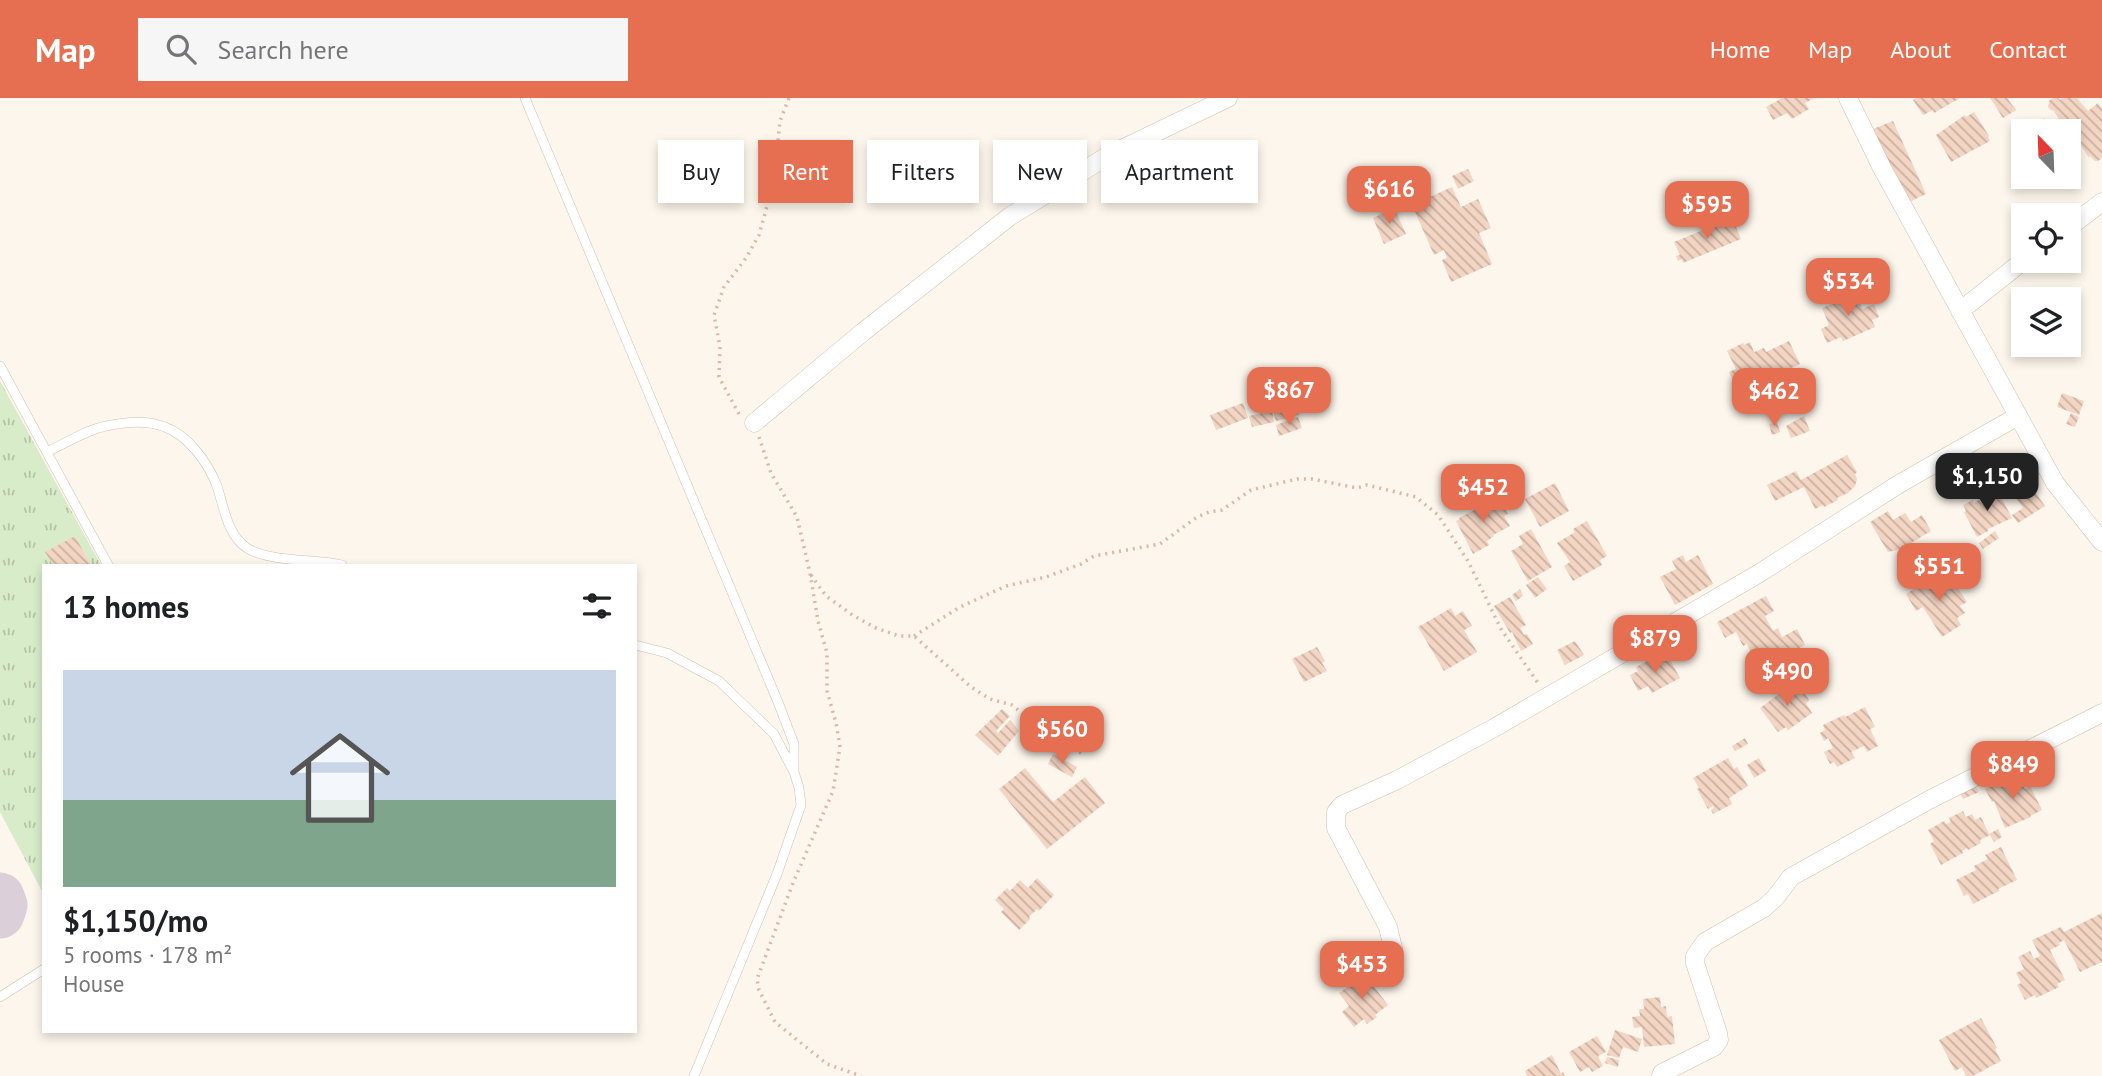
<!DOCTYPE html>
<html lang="en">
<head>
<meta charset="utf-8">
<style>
	:root { --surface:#fff; --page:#f6f6f6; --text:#202124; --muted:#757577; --accent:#e76f51 }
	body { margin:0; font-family:"PT Sans",sans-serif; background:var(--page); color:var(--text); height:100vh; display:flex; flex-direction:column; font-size:26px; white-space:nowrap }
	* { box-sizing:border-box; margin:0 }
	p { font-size:23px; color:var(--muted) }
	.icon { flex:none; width:38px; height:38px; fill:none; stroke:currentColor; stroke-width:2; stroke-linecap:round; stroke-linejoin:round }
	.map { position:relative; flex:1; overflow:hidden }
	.details { position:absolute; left:42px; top:466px; width:595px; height:469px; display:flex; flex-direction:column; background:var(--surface); border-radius:0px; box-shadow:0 4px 10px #0003 }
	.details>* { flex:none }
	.guide { position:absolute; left:658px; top:42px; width:665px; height:63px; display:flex; gap:14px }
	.needle { width:46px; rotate:337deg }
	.buttons { position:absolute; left:2011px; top:21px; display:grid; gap:14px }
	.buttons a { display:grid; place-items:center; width:70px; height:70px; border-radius:0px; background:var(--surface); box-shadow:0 4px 10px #0003; font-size:35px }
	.price { position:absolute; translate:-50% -60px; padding:0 16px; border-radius:14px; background:var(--accent); color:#fff; font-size:23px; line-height:46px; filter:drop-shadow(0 2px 4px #0008) }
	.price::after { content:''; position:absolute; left:50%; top:42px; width:21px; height:16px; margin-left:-10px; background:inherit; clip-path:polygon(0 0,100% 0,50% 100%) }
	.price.selected { background:#222; color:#fff }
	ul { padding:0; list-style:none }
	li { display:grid; align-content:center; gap:14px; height:371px; padding:0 21px }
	li span { display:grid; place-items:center; height:217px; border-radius:0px; color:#555 }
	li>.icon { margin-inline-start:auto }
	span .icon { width:126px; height:126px; fill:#fffc; stroke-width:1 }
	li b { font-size:30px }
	h2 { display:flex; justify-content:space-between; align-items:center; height:84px; padding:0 21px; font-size:30px }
	.tag { padding:0 24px; border-radius:0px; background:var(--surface); box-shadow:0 4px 10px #0003; font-size:24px; line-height:63px }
	.tag.selected { background:var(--accent); color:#fff }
	header { display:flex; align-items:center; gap:42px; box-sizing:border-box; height:98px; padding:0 35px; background:var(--accent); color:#fff }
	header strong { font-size:33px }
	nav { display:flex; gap:38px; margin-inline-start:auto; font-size:24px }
	.search { width:490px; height:63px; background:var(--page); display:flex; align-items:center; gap:18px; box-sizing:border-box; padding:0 24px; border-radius:0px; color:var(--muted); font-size:26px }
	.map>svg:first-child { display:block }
</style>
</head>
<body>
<header>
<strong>Map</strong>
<div class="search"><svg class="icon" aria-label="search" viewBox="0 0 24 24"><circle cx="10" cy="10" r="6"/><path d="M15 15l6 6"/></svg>Search here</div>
<nav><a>Home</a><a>Map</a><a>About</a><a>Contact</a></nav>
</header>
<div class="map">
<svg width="2102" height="978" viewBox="0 0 2102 978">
	<defs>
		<pattern id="grass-tufts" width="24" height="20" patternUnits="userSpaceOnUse" patternTransform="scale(1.75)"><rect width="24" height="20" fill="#d8ecc9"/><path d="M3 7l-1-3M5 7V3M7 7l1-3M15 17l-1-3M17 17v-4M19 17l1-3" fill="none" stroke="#b4c2a5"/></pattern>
		<pattern id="building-back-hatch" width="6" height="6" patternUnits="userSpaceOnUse" patternTransform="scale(1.75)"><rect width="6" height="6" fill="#f3d5c3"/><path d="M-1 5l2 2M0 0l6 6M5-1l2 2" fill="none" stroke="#cab0a1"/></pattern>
	</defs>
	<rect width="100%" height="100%" fill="#fdf6ec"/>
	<path fill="url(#grass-tufts)" d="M0 283 101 467H91L75 438 46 454 53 467H44V797L0 714Z"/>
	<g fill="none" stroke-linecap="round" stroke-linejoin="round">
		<path stroke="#dbcfda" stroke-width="49" d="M0 799 3 807 0 816"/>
	</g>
	<path fill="url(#building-back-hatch)" d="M1782 0H1814L1805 5 1809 11 1792 21 1787 15 1773 22 1766 9Z
		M1916 0H1960L1934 15 1933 12 1923 17 1913 2Z
		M1990 0H2007L2016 12 2003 20Z
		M2053 0H2058L2060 2 2063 0H2077L2088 13 2098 5 2102 11V60L2098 63H2095L2090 58 2089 60 2080 46 2076 49 2075 47 2073 48 2070 43 2071 39H2068V33H2064L2062 31 2066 28 2065 26 2063 27 2053 12 2052 13 2048 9 2049 3Z
		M1974 14 1989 38 1988 39 1990 43 1951 64 1936 37 1965 17 1966 19Z
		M2044 20 2051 28 2044 33H2027Z
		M1893 23 1926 96 1907 105 1873 31Z
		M1468 71 1474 83 1458 91 1452 78Z
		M1452 89 1461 109 1478 101 1491 130 1479 135 1492 166 1451 184 1442 162 1447 160 1444 152 1434 157 1412 107Z
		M1394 110 1406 136 1384 146 1373 120Z
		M1732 120 1741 141 1683 165 1682 161 1678 163 1676 158 1680 157 1674 144Z
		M1857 194 1862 211 1874 206 1879 219 1872 222 1875 229 1843 243 1841 239 1827 245 1821 231 1829 227 1822 210 1834 205 1832 201 1846 195 1847 198Z
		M1789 243 1800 266 1752 288 1750 283 1737 290 1729 274 1736 271 1727 253 1743 245 1744 247 1750 244 1754 254 1764 250 1766 254Z
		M2062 295 2084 303 2079 317 2057 309Z
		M1243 305 1248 320 1216 332 1210 317Z
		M1296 307 1299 317 1276 323 1273 314Z
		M1272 313 1274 324 1252 329 1249 318Z
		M2071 315 2079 319 2075 329 2066 326Z
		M1804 318 1810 333 1791 340 1786 328Z
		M1298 319 1302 330 1279 338 1276 327Z
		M1777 324 1780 334 1772 337 1769 326Z
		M1847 357 1857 374 1855 376 1857 381 1855 388 1848 395 1837 400 1838 402 1824 409 1823 407 1815 411 1804 389 1775 403 1767 387 1796 373 1801 382Z
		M2021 374 2045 408 2018 425 2012 417 2023 410 2005 384Z
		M1555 385 1569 413 1540 429 1525 401Z
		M1997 391 2012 420 1988 431V433L1977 439 1964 414 1966 413 1963 407 1973 402 1974 405Z
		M1499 399 1508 416 1504 418 1510 428 1493 437 1494 438 1487 443 1489 447 1473 456 1456 423 1460 421 1459 420Z
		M1888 413 1893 422 1905 415 1911 424 1922 417 1931 433 1901 451 1888 454 1870 424Z
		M1587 423 1607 458 1600 462 1602 467 1573 483 1564 468 1570 464 1557 445 1575 434 1573 431Z
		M1531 431 1552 469 1528 483 1511 453 1523 446 1519 438Z
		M1995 433 1999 440 1983 451 1979 445Z
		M75 438 91 467H53L45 454Z
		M1683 457 1686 464 1698 457 1713 486 1675 507 1660 479 1676 471 1672 463Z
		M1940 475 1948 487 1954 484 1967 504 1960 508 1965 515 1957 520 1961 527 1942 539 1923 509 1916 513 1906 496Z
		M1538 479 1547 491 1535 500 1526 487Z
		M1520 491 1523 498 1516 503 1512 497Z
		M1766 498 1774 513 1765 518 1773 533 1778 530 1782 539 1797 531 1805 547 1774 563 1773 561 1763 567 1766 571 1754 578 1746 563 1751 561 1749 557 1752 556 1747 546 1743 548 1736 534 1725 540 1717 524Z
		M1510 499 1526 527 1520 530 1524 537 1527 536 1533 546 1521 553 1512 534 1510 535 1494 508Z
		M1451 510 1455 518 1463 513 1472 528 1464 532 1477 554 1444 573 1418 529Z
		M1575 543 1584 557 1565 567 1557 552Z
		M1317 549 1325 563 1322 565 1327 573 1304 584 1292 561Z
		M1668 558 1680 580 1652 595 1648 588 1638 593 1630 577 1638 573 1636 569 1653 560 1656 564Z
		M1789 584 1796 594 1801 590 1809 602 1806 605 1812 615 1788 632 1786 629 1778 634 1760 610 1779 596 1777 593Z
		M1865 609 1875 629 1870 631 1878 648 1867 654 1864 648 1851 654 1855 660 1837 669 1834 664 1830 666 1824 654 1833 650 1828 640 1824 643 1820 635 1825 632 1823 627 1844 617 1845 619Z
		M1002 611 1010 618 996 633 998 635 1010 622 1019 633 998 658 975 637Z
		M1745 640 1748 646 1735 653 1732 648Z
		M1053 656 1077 669 1072 679 1048 666Z
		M1728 660 1734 671 1737 669 1748 688 1729 700 1732 706 1713 716 1711 712 1714 710 1713 708 1708 711 1697 691 1699 690 1693 680Z
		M1759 660 1766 673 1754 680 1747 667Z
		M1025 670 1053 704 1085 679 1105 705 1047 751 999 691Z
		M2017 675 2025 691 2030 688 2042 712 2030 718 2031 719 2005 730 1994 703 1992 704 1985 691Z
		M1975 688 1979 694 1963 701 1960 695Z
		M1963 713 1966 719 1972 716 1975 722 1981 719 1989 736 1998 731 2002 739 1994 744 1990 737 1980 742 1981 745 1968 752 1967 750 1962 753 1963 755 1941 767 1930 746 1934 743 1928 732 1944 723 1946 726 1951 724 1949 720Z
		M2001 749 2017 782 1998 791 1999 793 1973 806 1968 796 1964 798 1956 782 1976 772 1974 768 1988 761 1985 757Z
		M1037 780 1054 797 1039 813 1037 811 1029 819 1030 821 1019 832 1001 814 1004 811 995 802 1007 790 1010 793 1020 782 1028 790Z
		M2102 815V864L2080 874 2064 842 2059 845 2060 847 2050 852 2065 882 2057 886 2059 889 2036 900 2035 897 2025 902 2017 887 2021 885 2016 875 2024 871 2018 859 2030 853 2034 861 2040 858 2032 842 2061 829 2064 834Z
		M1359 876 1366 885 1369 882 1388 907 1375 917 1377 919 1367 926 1364 921 1354 929 1342 914 1349 908 1339 895 1352 886 1350 883Z
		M1660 899 1661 909 1666 908 1667 919 1672 918 1675 946 1644 949 1642 929 1634 930 1632 919 1640 918 1639 911H1644L1643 901Z
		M1981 920 1997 950 1995 951 2001 963 1973 978H1966L1962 969 1955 973 1939 942Z
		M1615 932 1642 941 1638 954 1623 949 1619 960 1607 957Z
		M1597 938 1606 954 1598 958 1603 968 1592 974 1589 969 1580 974 1569 954Z
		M1552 957 1561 976 1563 974 1565 978H1527L1525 973Z
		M1607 959 1619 962 1618 969 1605 965Z"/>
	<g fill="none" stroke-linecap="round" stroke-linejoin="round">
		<defs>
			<path id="service" d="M525 0 778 604 794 646V674
				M0 268 108 467
				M47 354C66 345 86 332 106 328 124 324 148 322 165 329 189 338 208 365 217 388 224 409 227 437 247 450 269 464 316 461 342 467
				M635 547 667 555 719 583 774 636 794 674 799 690 801 707 777 776 694 978
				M0 899 44 871"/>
			<path id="minor" d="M1848 0 1882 70 2055 385 2102 444
				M2068 130 2102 104
				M1960 213 2023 163
				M754 325 863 234 1009 119 1109 57 1228 0
				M1394 873 1393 850 1388 829 1336 730V714L1342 707 1397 682 1494 630 1758 476 1899 386 2018 318
				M1661 978 1662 975 1714 949 1719 942 1718 935 1695 865V858L1705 844 1764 810 1775 800 1791 779 1929 702 2102 615"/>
		</defs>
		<use href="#service" stroke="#d1beb0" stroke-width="10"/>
		<use href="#minor" stroke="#d1beb0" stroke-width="19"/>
		<path stroke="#d9b8a5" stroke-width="3.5" stroke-dasharray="2 5" stroke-linecap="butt" d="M739 316 719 279 720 249 714 217 724 189 746 160 759 137 774 83 780 23 789 0
			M759 339 771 375 797 419 810 475 818 523 827 555V593L836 625 840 649 833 693 793 785 757 881 759 892 775 924 827 966 861 978
			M811 477 826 498 854 518 876 530 899 538H914L971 589 990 601 1012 607 1055 642 1083 656
			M914 538 960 509 1006 488 1046 479 1081 466 1094 458 1160 446 1197 419 1209 414 1222 412 1251 392 1297 381H1312L1357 390 1367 387 1416 399 1438 417 1468 463 1501 531 1538 585"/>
		<use href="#service" stroke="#fff" stroke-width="9"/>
		<use href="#minor" stroke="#fff" stroke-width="18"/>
	</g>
</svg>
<div class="buttons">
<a><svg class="needle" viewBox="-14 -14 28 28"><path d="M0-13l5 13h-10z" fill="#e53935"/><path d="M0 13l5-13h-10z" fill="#757577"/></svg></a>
<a><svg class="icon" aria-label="locate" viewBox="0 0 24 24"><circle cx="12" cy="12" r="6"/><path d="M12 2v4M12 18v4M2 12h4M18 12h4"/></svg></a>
<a><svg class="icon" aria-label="layers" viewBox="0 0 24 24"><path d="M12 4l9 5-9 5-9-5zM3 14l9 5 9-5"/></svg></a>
</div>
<b class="price" style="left:1389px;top:128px">$616</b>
<b class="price" style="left:1707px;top:143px">$595</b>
<b class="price" style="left:1848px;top:220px">$534</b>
<b class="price" style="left:1289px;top:329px">$867</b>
<b class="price" style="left:1774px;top:330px">$462</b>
<b class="price selected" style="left:1987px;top:415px">$1,150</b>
<b class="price" style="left:1483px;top:426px">$452</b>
<b class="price" style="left:1939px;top:505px">$551</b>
<b class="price" style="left:1655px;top:577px">$879</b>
<b class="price" style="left:1787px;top:610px">$490</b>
<b class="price" style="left:1062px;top:668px">$560</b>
<b class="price" style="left:2013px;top:703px">$849</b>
<b class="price" style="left:1362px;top:903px">$453</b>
<div class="guide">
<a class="tag">Buy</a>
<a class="tag selected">Rent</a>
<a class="tag">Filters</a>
<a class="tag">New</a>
<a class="tag">Apartment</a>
</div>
<section class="details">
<h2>13 homes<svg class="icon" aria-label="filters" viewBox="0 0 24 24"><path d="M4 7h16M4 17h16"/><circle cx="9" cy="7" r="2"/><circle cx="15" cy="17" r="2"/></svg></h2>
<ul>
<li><span style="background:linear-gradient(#c9d6e8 60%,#7fa58c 0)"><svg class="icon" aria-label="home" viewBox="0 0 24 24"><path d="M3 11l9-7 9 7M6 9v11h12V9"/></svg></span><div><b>$1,150/mo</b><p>5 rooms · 178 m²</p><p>House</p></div></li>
</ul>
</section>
</div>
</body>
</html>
